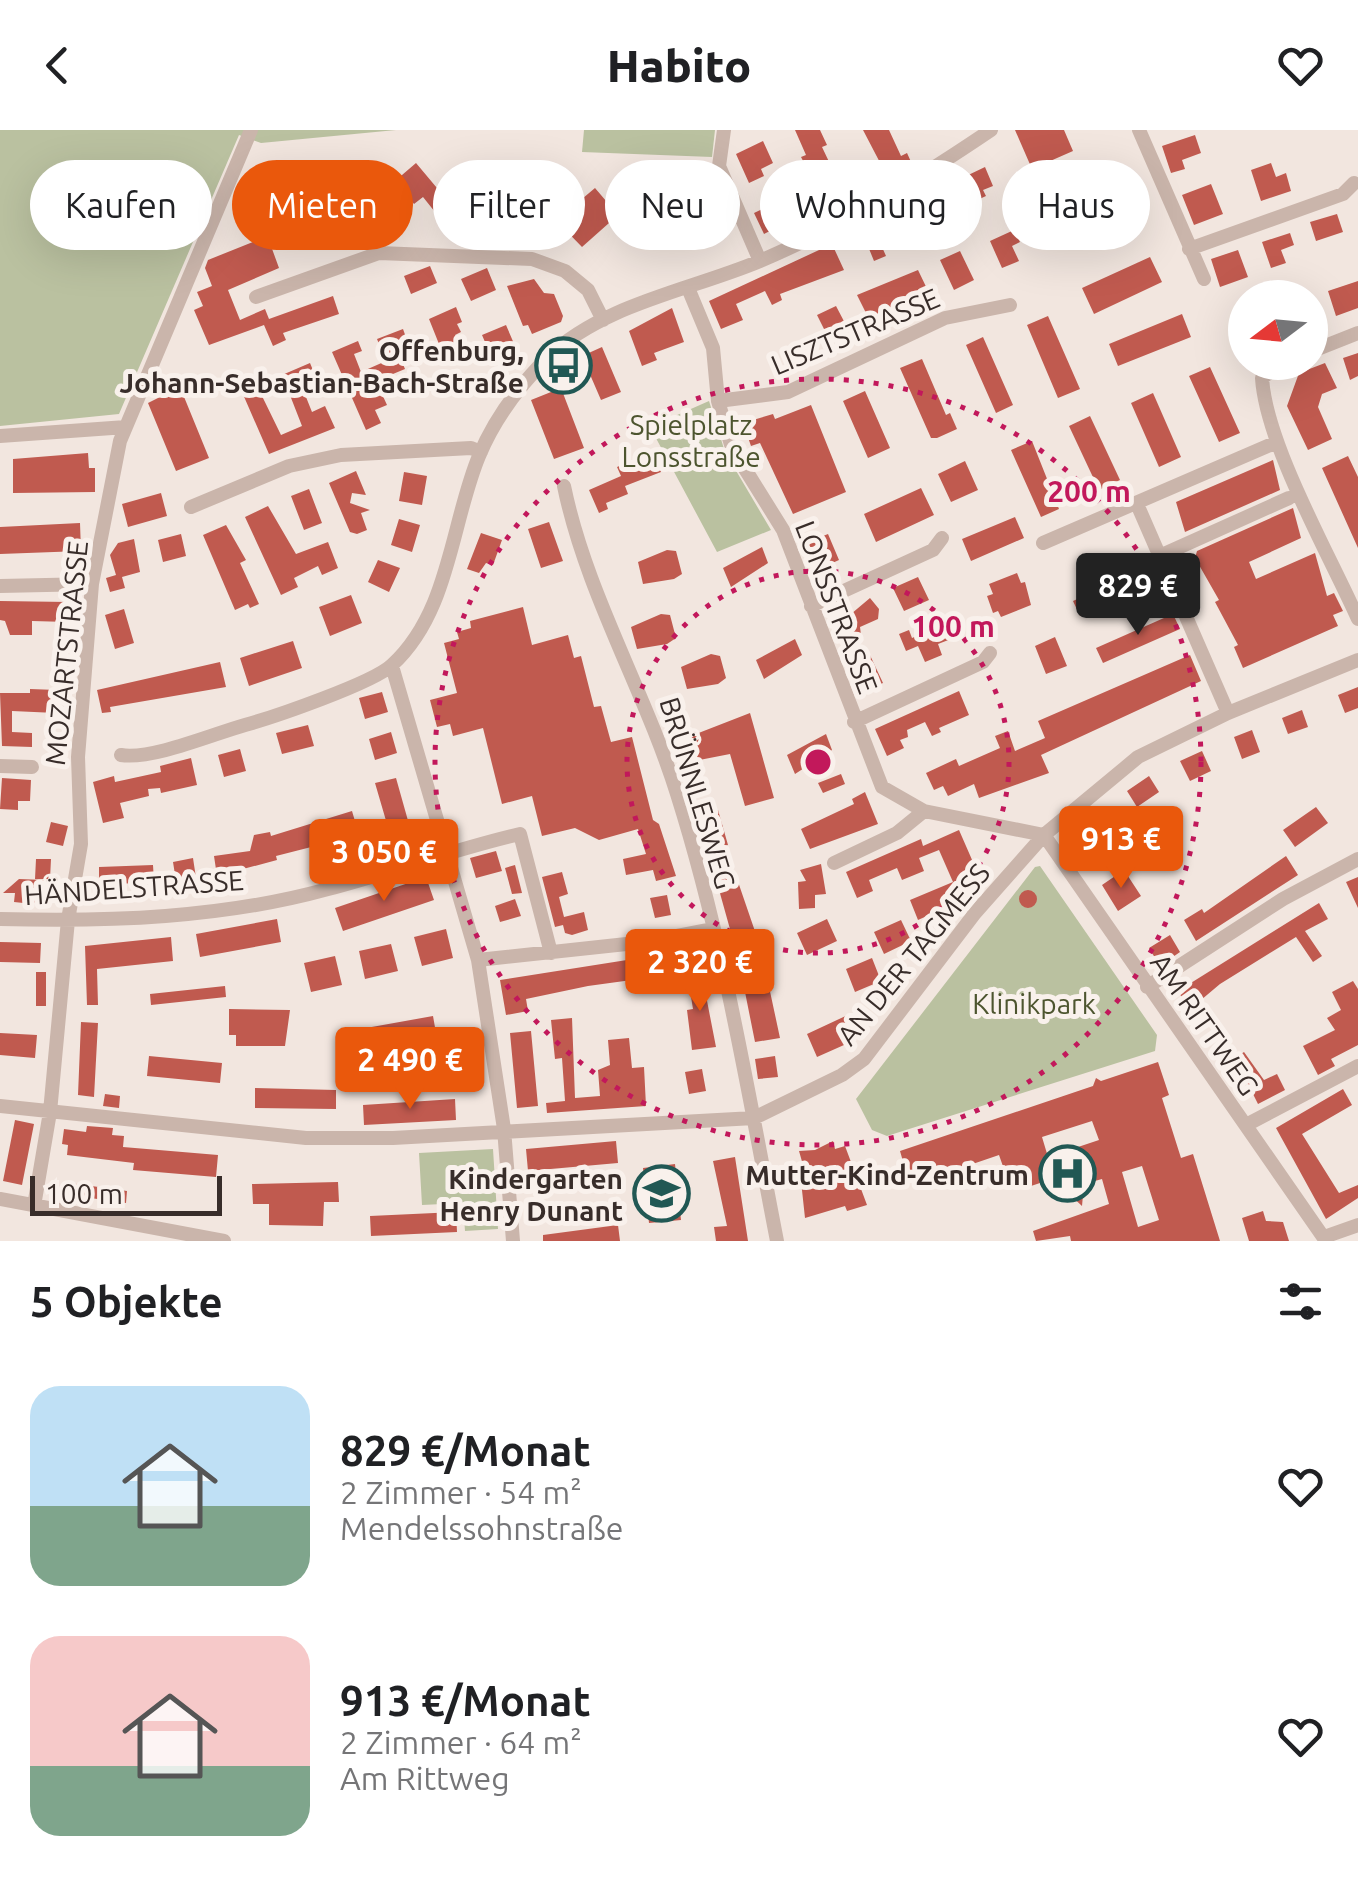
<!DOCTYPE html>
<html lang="de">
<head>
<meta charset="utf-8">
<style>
	:root { --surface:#fff; --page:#f2f2f2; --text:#202124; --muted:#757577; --accent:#ea580c }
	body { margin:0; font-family:Ubuntu,sans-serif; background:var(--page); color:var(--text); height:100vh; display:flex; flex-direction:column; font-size:38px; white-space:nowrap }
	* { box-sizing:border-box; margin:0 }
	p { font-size:32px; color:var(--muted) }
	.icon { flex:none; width:55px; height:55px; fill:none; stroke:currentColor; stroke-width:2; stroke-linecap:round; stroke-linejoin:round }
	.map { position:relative; height:1111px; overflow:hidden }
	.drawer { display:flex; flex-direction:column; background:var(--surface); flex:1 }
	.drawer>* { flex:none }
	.guide { position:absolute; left:30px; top:30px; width:1300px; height:90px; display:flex; gap:20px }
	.needle { width:65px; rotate:254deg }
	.controls { position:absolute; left:1228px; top:150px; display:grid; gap:20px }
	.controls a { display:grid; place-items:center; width:100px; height:100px; border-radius:50%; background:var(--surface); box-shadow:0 10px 40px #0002; font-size:50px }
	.scale { position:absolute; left:30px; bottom:25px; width:192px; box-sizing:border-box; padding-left:10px; border:5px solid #382d2a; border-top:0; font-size:28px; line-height:35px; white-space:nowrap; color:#382d2a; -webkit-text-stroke:8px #f9f1ec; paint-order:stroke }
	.price { position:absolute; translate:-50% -85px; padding:0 22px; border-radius:10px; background:var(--accent); color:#fff; font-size:32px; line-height:65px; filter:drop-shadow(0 2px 5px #0008) }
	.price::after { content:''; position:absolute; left:50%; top:60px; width:30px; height:22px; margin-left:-15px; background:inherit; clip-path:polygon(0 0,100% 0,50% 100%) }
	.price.active { background:#222; color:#fff }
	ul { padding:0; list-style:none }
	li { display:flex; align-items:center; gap:30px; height:250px; padding:0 30px }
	li span { display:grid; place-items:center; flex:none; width:280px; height:200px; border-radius:30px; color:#555 }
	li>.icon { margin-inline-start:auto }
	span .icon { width:120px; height:120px; fill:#fffc; stroke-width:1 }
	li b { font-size:42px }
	h2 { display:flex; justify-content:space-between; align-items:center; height:120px; padding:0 30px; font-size:42px }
	.chip { padding:0 35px; border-radius:45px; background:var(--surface); box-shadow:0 10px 40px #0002; font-size:35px; line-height:90px }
	.chip.active { background:var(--accent); color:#fff }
	header { display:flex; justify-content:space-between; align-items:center; height:130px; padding:0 30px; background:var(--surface); font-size:45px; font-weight:800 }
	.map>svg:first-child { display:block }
</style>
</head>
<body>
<header><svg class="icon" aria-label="back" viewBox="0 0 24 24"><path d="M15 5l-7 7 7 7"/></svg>Habito<svg class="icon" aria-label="heart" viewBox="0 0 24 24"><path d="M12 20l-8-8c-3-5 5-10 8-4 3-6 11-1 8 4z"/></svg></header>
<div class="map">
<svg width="1358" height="1111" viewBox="0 0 1358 1111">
	<rect width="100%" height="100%" fill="#f2e6df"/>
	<path fill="#bac1a0" d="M0 0H396L261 13 239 5 119 284 0 296Z
		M584 0H715L712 27 582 22Z
		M709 271 725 322 771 400 717 422 650 297Z
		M1040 736 1157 905 1155 921 887 1006 872 1000 856 969 1035 737Z
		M493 1019 498 1099 465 1101 463 1073 422 1075 419 1023Z"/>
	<path fill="#c05a4f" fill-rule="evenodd" d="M795 0H820L827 15 822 17 841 57 847 54 852 64 826 76 801 27 806 25Z
		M863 0H889L901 26 907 23 912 34 887 46Z
		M1015 0H1064L1073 21 1032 39Z
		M1195 5 1201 23 1182 30 1185 39 1171 43 1162 16Z
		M763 11 773 33 761 39 764 46 749 53 736 24Z
		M416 33 442 64 458 52 487 89 459 112 423 67 414 74 409 68 390 84 384 77 368 90 352 71 368 58 372 63 391 46 395 51Z
		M1271 33 1276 47 1286 43 1291 61 1261 71 1251 40Z
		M985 37 993 56 983 60 986 66 973 72 962 48Z
		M551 44 576 74 595 58 618 85 582 117 545 79 525 95 519 88 504 101 488 82 526 57 530 62Z
		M284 48 297 85 273 93 280 112 271 116 279 138 228 160 240 190 265 179 269 189 333 166 339 184 283 203 286 210 273 216 264 195 209 215 194 180 203 176 197 162 212 156 205 138 208 130 265 107 250 60Z
		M696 52 710 69 704 74 712 79 705 86 636 107V99L627 98 629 79 635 81 638 74 664 80 656 66 689 59Z
		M1211 54 1223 84 1194 95 1182 65Z
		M1124 61 1134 85 1063 116 1053 92Z
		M785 68 795 88 764 104 754 83Z
		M928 68 938 88 882 117 886 126 874 131 863 104 910 86 906 78Z
		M1337 84 1343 102 1316 111 1310 92Z
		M1014 100 1020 112 1012 116 1019 131 1002 138 990 111Z
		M1290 103 1294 115 1281 120 1286 133 1271 138 1262 112Z
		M832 114 844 140 780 164 782 170 772 175 765 161 736 174 743 190 721 199 709 171Z
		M1238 120 1248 147 1220 157 1211 129Z
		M960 121 974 150 954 160 940 130Z
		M1150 127 1162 152 1094 184 1082 158Z
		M430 136 437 153 411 164 404 146Z
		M487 138 496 160 471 171 461 149Z
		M918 140 931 167 872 195 857 165Z
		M534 149 544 163 554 164 563 186 561 192 532 204 528 195 523 196 507 156Z
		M1358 151V178L1336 186 1328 161Z
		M836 176 847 197 828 207 817 185Z
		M456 177 462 192 457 194 461 202 455 205 463 221 445 229 429 189Z
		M672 178 684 212 654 223 657 230 642 236 629 201Z
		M1182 184 1191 207 1118 236 1109 214Z
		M1048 186 1080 259 1058 268 1027 195Z
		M506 195 518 223 494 233 482 205Z
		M403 199 408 213 396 218 405 239 376 251 387 275 375 280 381 293 366 300 332 222 358 211 362 221 354 224 361 242 386 231 377 209Z
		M983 207 1013 275 996 283 966 215Z
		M602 217 621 262 601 270 582 226Z
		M1358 223V246L1350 250 1343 228Z
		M922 229 946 285 950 283 957 299 937 308H931L900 238Z
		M310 233 317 250 302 257 312 282 325 276 335 298 269 324 242 262ZM286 255 302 296 281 305 262 266Z
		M1325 233 1337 258 1322 264 1318 277 1332 309 1308 320 1287 276 1299 243Z
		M1210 237 1240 303 1219 312 1189 246Z
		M180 257 209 328 176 341 148 273Z
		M561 258 584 318 554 329 531 270Z
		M865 261 890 318 868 328 843 271Z
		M1153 263 1181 327 1159 337 1131 273Z
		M811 275 846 362 793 384 760 313 751 316 743 293 773 284 775 289Z
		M1090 286 1120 350 1099 360 1069 296Z
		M1032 311 1059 379 1041 387 1011 320Z
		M653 322 661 342 625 356 628 364 606 373 608 379 599 383 589 360 621 346 617 337Z
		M88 323 89 338H95V362L13 363V329Z
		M1348 326 1358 347V418L1322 338Z
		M1273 330 1280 360 1185 402 1176 372Z
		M965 331 978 360 951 372 938 344Z
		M356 341 366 365 352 363 350 373 370 380 361 383 367 400 357 404 350 402 329 353Z
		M404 342 427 346 422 375 399 371Z
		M921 358 934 385 876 412 864 384Z
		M309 359 322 393 304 400 291 366Z
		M161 363 167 386 128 397 122 374Z
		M268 376 296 424 328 412 338 438 322 445 318 436 294 448 298 457 281 465 245 387Z
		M1293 378 1301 408 1249 432 1256 449 1315 423 1327 466 1334 463 1343 481 1333 485 1338 496 1243 538 1234 517 1238 515 1215 472 1219 470 1195 428 1197 421Z
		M1015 387 1024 408 971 431 962 409Z
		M399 389 420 395 412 422 391 415Z
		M549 392 563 431 541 438 528 399Z
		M80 393 81 421 0 424V397Z
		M226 395 246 430 240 433 259 474 250 478 248 474 235 480 203 405Z
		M481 403 502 410 493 435 486 433 479 443 467 439Z
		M181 404 186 426 163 432 158 410Z
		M828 404 839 430 819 439 808 412Z
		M134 409 140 442 122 447 125 458 110 462 106 448 116 445 110 425 118 413Z
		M762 417 768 433 731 457 723 438Z
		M667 420 676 421 682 444 674 449 643 454 638 432Z
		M378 430 400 438 389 462 368 452Z
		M1152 435 1162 458 1105 483 1102 477 1080 486 1073 471Z
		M1017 443 1021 453 1025 452 1031 475 1001 487 998 481 993 483 987 466 993 464 989 454Z
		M918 447 929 470 904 481 893 458Z
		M351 465 362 493 330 506 319 477Z
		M870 468 879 479 878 489 860 497 861 505 855 510 842 505 841 495H835L836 484H851Z
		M0 471 68 472V492L32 491V505H10L5 491 0 490Z
		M523 477 532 515 568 505 574 528 581 526 594 577 601 576 611 612 632 607 653 690 659 694 676 746 656 751 653 740 626 745 623 729 646 724 638 699 599 710 575 698 542 706 532 666 502 674 483 598 453 606 450 594 437 597 430 570 457 563 444 513 459 509 457 502 471 498 470 491Z
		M124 479 134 513 115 519 105 485Z
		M661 484 670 485 676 508 667 514 637 519 631 497Z
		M1173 484 1180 499 1103 533 1096 518Z
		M945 494 951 509 938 514 942 525 925 532 918 516 906 521 899 504 909 500 912 508Z
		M1055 507 1067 536 1046 544 1035 516Z
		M795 509 802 525 764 549 756 530Z
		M293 511 302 538 249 556 240 528Z
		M869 523 883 553 862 562 849 532Z
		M711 524 720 526 726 548 718 554 687 559 681 537Z
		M1190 525 1201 551 1041 625 1049 643 979 668 974 654 948 666 943 656 934 660 926 643 956 629 959 636 1000 618 995 606 1008 601 1015 621 1045 608 1038 591Z
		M220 532 226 557 110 577 111 582 102 583 97 560Z
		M1358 557V578L1345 583 1338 565Z
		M30 559 57 560 56 583 12 581V602L32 603V617L2 616 0 563H30Z
		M959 561 969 585 939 598 941 602 932 606 925 592 907 600 908 607 900 610 904 618 887 626 875 599Z
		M382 562 388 582 365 589 359 568Z
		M1302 580 1308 597 1288 604 1282 588Z
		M750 583 774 668 745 676 730 624 684 633 678 611Z
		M308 595 314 616 282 624 276 603Z
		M1252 600 1260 622 1242 629 1234 607Z
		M391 602 397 623 375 630 369 609Z
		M826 604 832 620 795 644 787 625Z
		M240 619 246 641 224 647 218 625Z
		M1202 621 1211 641 1190 651 1180 631Z
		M191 628 197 655 161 663 160 658 148 659 149 666 120 673 124 688 103 693 93 652 114 646 115 652 161 642 160 636Z
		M841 644 845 654 823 663 818 653Z
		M1149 646 1159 662 1137 677 1127 661Z
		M2 648 31 650 30 671H18V680L0 679Z
		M396 648 414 712 394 718 375 653Z
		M865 662 878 694 810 719 801 699 854 674 852 669Z
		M1316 677 1328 693 1295 717 1283 700Z
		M718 680 728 715 708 721 698 686Z
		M352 681 357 698 321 708 323 714 276 726 277 730 217 746 214 726 250 721 254 705 270 702 271 706Z
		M51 692 68 696 63 716 46 712Z
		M1106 698 1114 710 1096 723 1087 711Z
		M959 700 983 755 966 762 967 776 958 780 956 773 918 790 910 770 953 752 939 720 919 728 924 741 902 750 897 738 869 750 873 761 857 768 846 742 921 709 923 716Z
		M496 721 502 741 476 748 470 728Z
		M1286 726 1298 745 1196 811 1184 790 1202 779 1204 783Z
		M193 728 196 748 176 751 173 732Z
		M36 729H51L50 749H35Z
		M821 734 826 764 815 765V778L799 779 798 752 806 751 800 740Z
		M153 735 154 752 99 755V737Z
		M515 735 522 763 512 764 505 738Z
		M1124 740 1141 766 1118 781 1102 755Z
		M562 742 568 764 559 767 564 787 584 782 588 800 572 805 565 803 563 795 555 797 542 747Z
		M735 743 759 813 735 817 716 749Z
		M426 747 434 770 343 801 335 778Z
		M1358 747V778L1346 752Z
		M19 749 44 750 43 765 33 774 14 772 15 763H3Z
		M1019 769a9 9 0 1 1 18 0a9 9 0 1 1-18 0Z
		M667 765 671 785 655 788 650 768Z
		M515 769 521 786 500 792 495 776Z
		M1319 773 1328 789 1305 801 1322 826 1313 832 1296 807 1220 854 1201 870 1209 883 1196 891 1178 861Z
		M277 789 281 812 200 827 196 804Z
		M827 789 837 811 807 825 797 803Z
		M901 790 911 811 884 824 874 802Z
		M446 799 453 828 422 836 414 807Z
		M1170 805 1180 822 1160 836 1149 818Z
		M171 807 173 831 97 839 98 875H87L85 816Z
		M0 812 41 813 40 833 0 832Z
		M391 814 398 841 365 849 359 821Z
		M665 824 669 852 640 856 639 849 588 856 526 869 528 881 506 885 500 850Z
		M335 826 342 855 311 862 304 833Z
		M872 828 881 851 855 862 846 839Z
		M701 840 716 917 692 920 687 880 693 879 687 842Z
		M36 842H46V876H36Z
		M1353 851 1358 859V915L1331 929 1335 936 1318 945 1303 916 1335 900 1327 888 1341 880 1332 862Z
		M768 852 780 908 755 912 744 857Z
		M225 856 226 867 151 875 150 864Z
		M229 879 290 880 285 916H236V905H229Z
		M852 883 862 907 817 927 807 904Z
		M433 886 436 903 358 917 355 900Z
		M572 888 575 968 600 966 598 940 610 935 608 910 629 908 632 938 644 937 646 976 547 983 546 973 565 971 562 928 555 929 551 890Z
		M81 892 98 893 94 967 78 965Z
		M531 901 538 976 517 978 510 903Z
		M0 903 37 905 35 928 0 925Z
		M1244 922 1264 950 1277 944 1285 960 1258 974 1243 944 1239 947 1229 932Z
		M149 926 222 933 220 953 147 946Z
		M775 926 778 947 758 949 755 929Z
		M1158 932 1169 965 1162 968 1181 1028 1193 1024 1220 1111H1071L1070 1106 1036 1111 1033 1101 1109 1074 1102 1049 1084 1054 1082 1076 1066 1061 1056 1064 1053 1054 1042 1058 1040 1053 1022 1059 1016 1039 1005 1042 999 1025 914 1054 908 1034 904 1035 900 1021 1093 956 1096 948 1101 951ZM1092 991 1099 1010 1048 1027 1042 1007ZM1142 1036 1159 1090 1138 1097 1122 1042Z
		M702 939 706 961 689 964 685 942Z
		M255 958 336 960V979L255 978Z
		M1343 959 1352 975 1302 1004 1339 1063 1358 1055V1068L1326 1089 1276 998Z
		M105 964 120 966 119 978 103 976Z
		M455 969 456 990 364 995 363 975Z
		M15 990 34 994 22 1055 3 1051Z
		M87 996 113 998 112 1005 124 1006 123 1017 218 1025 216 1047 133 1040 134 1033 67 1025 68 1015 62 1014 64 999 86 1002Z
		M616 1011 618 1033 528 1041 526 1019Z
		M833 1011 835 1019 845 1016 867 1075 847 1081 845 1076 805 1088 801 1051 807 1049 799 1021 815 1020Z
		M735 1027 748 1111H716L714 1097 727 1096 713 1031Z
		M675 1034 681 1090 649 1093 643 1038Z
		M338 1052 339 1072H324L323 1096 269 1095V1074H253L252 1054Z
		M70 1053 127 1061 126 1073 69 1065Z
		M1263 1081 1266 1091 1283 1092 1289 1111H1249L1242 1088Z
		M456 1082 457 1102 371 1106 370 1086Z
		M618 1095 620 1111H543V1105Z"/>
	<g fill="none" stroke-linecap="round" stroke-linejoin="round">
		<path stroke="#cab5ab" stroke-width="14" d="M724 0 719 36 760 131
			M1139 0 1204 149
			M1189 119 1343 64 1354 53
			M688 158 713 218 718 271 732 318 783 400 882 657 924 681 1044 705
			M256 167 379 123 532 129 565 141 588 160 603 190
			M1310 222 1358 203
			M1283 232 1262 248C1266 314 1330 426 1358 489
			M718 271 788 262 945 188 1010 175
			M0 306 126 297
			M564 356C586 463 645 561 677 664 723 809 748 962 777 1111
			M1137 374 1228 583
			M191 377 289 336 341 325 471 318 481 322
			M1043 413 1277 312
			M1162 425 1289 368
			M0 456 92 454
			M811 476 933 420 942 408
			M392 536 478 830 504 999 513 1111
			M854 592 983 532 990 523
			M121 625C152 630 213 604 245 595 274 587 373 553 392 535 450 482 451 393 479 326 494 290 520 255 548 227 603 174 691 160 760 131 843 96 917 50 991 0
			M0 636 32 637
			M1044 705 1326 1111
			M834 733 897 703 924 681
			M0 789C109 792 223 788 328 759 393 742 455 719 520 704L551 823
			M478 830 645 812 712 799
			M1147 857 1283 769 1358 729
			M0 976 306 1008H393L754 988 842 945 864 929 975 783 1044 705 1138 627 1228 583 1358 530
			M1246 995 1358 936
			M0 1069 224 1111
			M34 1076 50 982 68 790 81 714 78 627 92 454 120 311 251 0
			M1324 1107 1358 1095"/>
	</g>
	<g fill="none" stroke="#c2185b" stroke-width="5" stroke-dasharray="5 10">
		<circle cx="818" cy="632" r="191"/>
		<circle cx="818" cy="632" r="383"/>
	</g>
	<defs>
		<symbol id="bus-ring" viewBox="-11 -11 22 22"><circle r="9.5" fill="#f9f1ec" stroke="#215854" stroke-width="1.5"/><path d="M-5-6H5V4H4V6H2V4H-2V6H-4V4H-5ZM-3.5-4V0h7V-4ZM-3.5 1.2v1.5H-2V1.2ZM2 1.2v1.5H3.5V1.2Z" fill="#215854"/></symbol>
		<symbol id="hospital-ring" viewBox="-11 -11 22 22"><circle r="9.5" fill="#f9f1ec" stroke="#215854" stroke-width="1.5"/><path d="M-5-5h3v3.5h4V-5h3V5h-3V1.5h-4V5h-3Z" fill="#215854"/></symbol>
		<symbol id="school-ring" viewBox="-11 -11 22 22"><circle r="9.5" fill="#f9f1ec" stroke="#215854" stroke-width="1.5"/><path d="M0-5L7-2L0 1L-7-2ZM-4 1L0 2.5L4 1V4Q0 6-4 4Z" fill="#215854"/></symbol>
	</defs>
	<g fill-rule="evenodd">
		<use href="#bus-ring" x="532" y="204" width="63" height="63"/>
		<use href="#hospital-ring" x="1036" y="1012" width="63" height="63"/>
		<use href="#school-ring" x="630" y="1032" width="63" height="63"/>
	</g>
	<g text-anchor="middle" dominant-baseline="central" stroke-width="10" stroke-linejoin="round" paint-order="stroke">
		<g font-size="28" fill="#382d2a" stroke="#f9f1ec">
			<text transform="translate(855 201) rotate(-23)">LISZTSTRASSE</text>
			<text transform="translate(837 477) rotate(69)">LONSSTRASSE</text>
			<text transform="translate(66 523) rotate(-84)">MOZARTSTRASSE</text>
			<text transform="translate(698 663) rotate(73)">BRÜNNLESWEG</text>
			<text transform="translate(134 757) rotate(-4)">HÄNDELSTRASSE</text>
			<text transform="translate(913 824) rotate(-51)">AN DER TAGMESS</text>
			<text transform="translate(1205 894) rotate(55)">AM RITTWEG</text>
		</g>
		<g font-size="28" font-weight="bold" fill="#382d2a" stroke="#f9f1ec" text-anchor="end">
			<text x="524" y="220">Offenburg,<tspan x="524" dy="32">Johann-Sebastian-Bach-Straße</tspan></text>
			<text x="1029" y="1044">Mutter-Kind-Zentrum</text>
			<text x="623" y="1048">Kindergarten<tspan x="623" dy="32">Henry Dunant</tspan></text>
		</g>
		<g font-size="28" fill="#4d552f" stroke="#f9f1ec">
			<text x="691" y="294">Spielplatz<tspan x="691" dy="32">Lonsstraße</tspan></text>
			<text x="1034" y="873">Klinikpark</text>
		</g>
	</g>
	<circle cx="818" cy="632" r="15" fill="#c2185b" stroke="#f9f1ec" stroke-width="5"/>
	<g font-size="30" text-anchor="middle" font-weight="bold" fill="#c2185b" stroke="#f9f1ec" stroke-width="10" stroke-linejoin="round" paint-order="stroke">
		<text x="1089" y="372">200 m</text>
		<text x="953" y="507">100 m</text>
	</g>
</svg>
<div class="controls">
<a><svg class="needle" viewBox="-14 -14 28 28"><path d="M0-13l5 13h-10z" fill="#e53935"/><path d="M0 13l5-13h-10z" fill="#757577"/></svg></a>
</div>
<div class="scale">100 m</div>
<b class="price active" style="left:1138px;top:508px">829 €</b>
<b class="price" style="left:1121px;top:761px">913 €</b>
<b class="price" style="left:384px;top:774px">3 050 €</b>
<b class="price" style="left:700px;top:884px">2 320 €</b>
<b class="price" style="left:410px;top:982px">2 490 €</b>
<div class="guide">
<a class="chip">Kaufen</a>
<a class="chip active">Mieten</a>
<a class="chip">Filter</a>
<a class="chip">Neu</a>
<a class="chip">Wohnung</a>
<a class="chip">Haus</a>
</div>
</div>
<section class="drawer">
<h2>5 Objekte<svg class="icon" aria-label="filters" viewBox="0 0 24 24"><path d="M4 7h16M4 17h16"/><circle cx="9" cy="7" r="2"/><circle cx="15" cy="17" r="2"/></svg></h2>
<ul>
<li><span style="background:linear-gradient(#bfe0f5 60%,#7fa58c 0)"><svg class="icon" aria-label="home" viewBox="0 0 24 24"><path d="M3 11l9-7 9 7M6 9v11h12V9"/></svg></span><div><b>829 €/Monat</b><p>2 Zimmer · 54 m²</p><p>Mendelssohnstraße</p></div><svg class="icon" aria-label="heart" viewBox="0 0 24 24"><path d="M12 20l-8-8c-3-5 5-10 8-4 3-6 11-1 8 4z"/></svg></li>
<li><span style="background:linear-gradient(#f6c9c9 65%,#7fa58c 0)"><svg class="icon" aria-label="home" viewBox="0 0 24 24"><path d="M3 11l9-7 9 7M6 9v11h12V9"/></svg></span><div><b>913 €/Monat</b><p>2 Zimmer · 64 m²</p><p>Am Rittweg</p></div><svg class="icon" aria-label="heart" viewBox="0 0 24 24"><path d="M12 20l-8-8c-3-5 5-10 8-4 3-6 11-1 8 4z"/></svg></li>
</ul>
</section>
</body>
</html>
